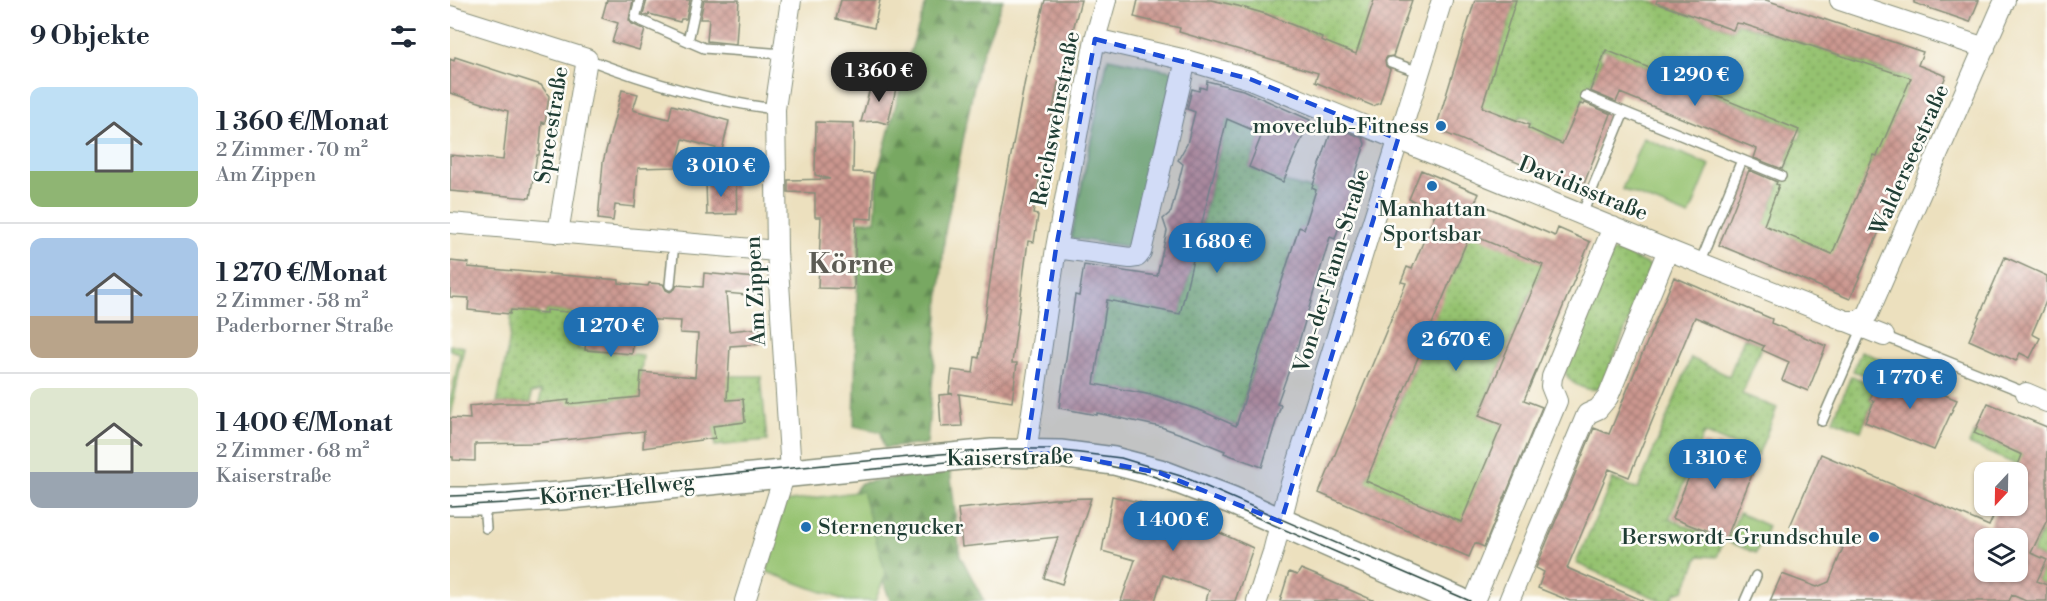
<!DOCTYPE html>
<html lang="de">
<head>
<meta charset="utf-8">
<style>
	:root { --surface:#fff; --page:#f6f6f7; --text:#1f2937; --muted:#747a83; --line:#e0e1e3; --accent:#1f6fb2 }
	body { margin:0; font-family:"Libre Bodoni",serif; background:var(--page); color:var(--text); height:100vh; display:flex; flex-direction:column; font-size:22px; white-space:nowrap }
	* { box-sizing:border-box; margin:0 }
	p { font-size:20px; color:var(--muted) }
	.icon { flex:none; width:33px; height:33px; fill:none; stroke:currentColor; stroke-width:2; stroke-linecap:round; stroke-linejoin:round }
	.map { position:relative; flex:1; overflow:hidden }
	.sheet { display:flex; flex-direction:column; background:var(--surface); width:450px }
	.sheet>* { flex:none }
	.needle { width:39px; rotate:202deg }
	.fabs { position:absolute; left:1524px; top:462px; display:grid; gap:12px }
	.fabs a { display:grid; place-items:center; width:54px; height:54px; border-radius:12px; background:var(--surface); box-shadow:0 2px 4px #0004; font-size:30px }
	.price { position:absolute; translate:-50% -51px; padding:0 14px; border-radius:21px; background:var(--accent); color:#fff; font-size:20px; line-height:39px; filter:drop-shadow(0 2px 3px #0008) }
	.price::after { content:''; position:absolute; left:50%; top:36px; width:18px; height:14px; margin-left:-9px; background:inherit; clip-path:polygon(0 0,100% 0,50% 100%) }
	.price.active { background:#222; color:#fff }
	ul { padding:0; list-style:none }
	li { display:flex; align-items:center; gap:18px; height:150px; padding:0 30px }
	li+li { border-top:2px solid var(--line) }
	li span { display:grid; place-items:center; flex:none; width:168px; height:120px; border-radius:12px; color:#555 }
	li>.icon { margin-inline-start:auto }
	span .icon { width:72px; height:72px; fill:#fffc; stroke-width:1 }
	li b { font-size:26px }
	h2 { display:flex; justify-content:space-between; align-items:center; height:72px; padding:0 30px; font-size:26px }
	main { display:flex; flex:1; min-height:0 }
	.map>svg:first-child { display:block }
</style>
</head>
<body>
<main>
<section class="sheet">
<h2>9 Objekte<svg class="icon" aria-label="filters" viewBox="0 0 24 24"><path d="M4 7h16M4 17h16"/><circle cx="9" cy="7" r="2"/><circle cx="15" cy="17" r="2"/></svg></h2>
<ul>
<li><span style="background:linear-gradient(#bfe0f5 70%,#8fb573 0)"><svg class="icon" aria-label="home" viewBox="0 0 24 24"><path d="M3 11l9-7 9 7M6 9v11h12V9"/></svg></span><div><b>1 360 €/Monat</b><p>2 Zimmer · 70 m²</p><p>Am Zippen</p></div></li>
<li><span style="background:linear-gradient(#a9c7e8 65%,#b9a48a 0)"><svg class="icon" aria-label="home" viewBox="0 0 24 24"><path d="M3 11l9-7 9 7M6 9v11h12V9"/></svg></span><div><b>1 270 €/Monat</b><p>2 Zimmer · 58 m²</p><p>Paderborner Straße</p></div></li>
<li><span style="background:linear-gradient(#dfe7d0 70%,#9aa5b1 0)"><svg class="icon" aria-label="home" viewBox="0 0 24 24"><path d="M3 11l9-7 9 7M6 9v11h12V9"/></svg></span><div><b>1 400 €/Monat</b><p>2 Zimmer · 68 m²</p><p>Kaiserstraße</p></div></li>
</ul>
</section>
<div class="map">
<svg width="1597" height="601" viewBox="0 0 1597 601">
	<defs>
		<pattern id="grass-dots" width="8" height="8" patternUnits="userSpaceOnUse" patternTransform="scale(1.5)"><rect width="8" height="8" fill="#95c270"/><path d="M2 2h.1M6 6h.1" fill="none" stroke="#799f5d" stroke-width="1.8" stroke-linecap="round"/></pattern>
		<pattern id="forest-firs" width="22" height="20" patternUnits="userSpaceOnUse" patternTransform="scale(1.5)"><rect width="22" height="20" fill="#78a862"/><path d="M5 1l3.5 6h-7zM16 11l3.5 6h-7z" fill="#628a52"/></pattern>
		<pattern id="building-cross-hatch" width="8" height="8" patternUnits="userSpaceOnUse" patternTransform="scale(1.5)"><rect width="8" height="8" fill="#cc978f"/><path d="M0 0l8 8M0 8l8-8" fill="none" stroke="#a57c76"/></pattern>
	</defs>
	<rect width="100%" height="100%" fill="#fdfcf7"/>
	<filter id="ink" filterUnits="userSpaceOnUse"><feTurbulence type="fractalNoise" baseFrequency=".0167" numOctaves="2"/><feDisplacementMap in="SourceGraphic" scale="12" xChannelSelector="R" yChannelSelector="G"/><feConvolveMatrix kernelMatrix="1 2 1 2 8 2 1 2 1" color-interpolation-filters="sRGB"/></filter>
	<filter id="wash" filterUnits="userSpaceOnUse"><feTurbulence type="fractalNoise" baseFrequency=".008" numOctaves="4" result="noise"/><feDisplacementMap in="SourceGraphic" scale="24" xChannelSelector="R" yChannelSelector="G"/><feGaussianBlur stdDeviation="1.35" result="paint"/><feColorMatrix in="noise" values="0 0 0 0 0 0 0 0 0 0 0 0 0 0 0 0 0 1.4 0 .05"/><feComposite in="paint" operator="in"/></filter>
	<g filter="url(#wash)">
		<rect width="100%" height="100%" fill="#ece0be"/>
		<path fill="url(#grass-dots)" stroke="#5a8052" stroke-width="1.5" d="M744 0H924L902 64 870 40 872 36 844 26 823 22 824 17 815 14Z
			M1066 0H1197L1283 30 1286 23 1336 38 1338 34C1344 42 1355 46 1365 44V47L1393 56 1399 55 1398 58 1415 64 1417 60 1422 62 1421 66 1449 75 1451 71 1455 76 1462 79 1442 121 1429 157 1424 155 1384 259C1370 244 1329 235 1308 228L1315 221 1339 162 1336 161 1345 138 1349 140 1352 131 1190 64 1164 58 1165 54 1152 49 1149 57 1152 59C1142 84 1129 107 1119 132H1117L1114 140 1118 141 1109 146 1110 142 1093 135 1076 133 1081 120 1071 116 1068 121 1047 113 1046 116 1029 113Z
			M777 119 812 134 799 167 833 182 866 190 854 229 849 228 792 405 793 429 752 411 709 396 645 385 657 300 730 314Z
			M1023 227 1098 252 1029 415 1052 425 1012 522 916 482 923 464 937 413 944 416 953 395 946 391 952 378 959 381 968 360 961 356 966 344 974 347 983 326 975 322 997 271 1004 273 1013 253 1006 249 1011 237 1018 240Z
			M1166 250 1201 266 1152 387C1141 394 1117 384 1115 371L1161 254Z
			M62 310 89 312V316H95L96 310 132 313 128 349 193 355 190 381 207 374 229 375 228 383 201 398 164 399 130 406 90 403 91 391 81 393V403H47L59 342Z
			M1294 338 1312 345 1292 394 1327 408 1308 455 1254 433 1219 519 1273 541 1267 557 1249 556 1234 590 1225 593 1221 601H1212L1126 563 1163 479 1188 489 1241 358 1279 376Z
			M0 345 14 347 0 422V401L10 353 0 350Z
			M1411 351 1451 368 1448 375 1436 370 1431 381 1403 371Z
			M278 376H311L317 441 265 446 263 426 295 422 293 399 261 402Z
			M1401 376 1425 385 1420 399 1423 401 1411 431 1383 420Z
			M1524 433 1572 454 1597 478 1519 444Z
			M1597 520V585L1587 581 1597 560 1582 553Z"/>
		<path fill="url(#forest-firs)" stroke="#4c724b" stroke-width="1.5" d="M477 0H553L528 65 495 232 477 444 434 448 431 432 404 426 409 221H425L428 171 459 56Z
			M500 469 510 555 534 601H440L404 492 411 483Z"/>
		<path fill="#95c270" stroke="#5a8052" stroke-width="1.5" d="M658 58 726 72 681 247 621 238Z
			M1193 138 1260 165 1239 216 1172 189Z
			M412 491 436 574 425 601H397L317 572 334 502Z
			M1289 513 1318 526 1306 553 1277 541Z"/>
		<g id="blocks">
			<path fill="url(#building-cross-hatch)" fill-rule="evenodd" d="M157 0H183L179 20 182 24 195 30 189 50 162 42 168 23 152 18Z
				M197 0H240L236 19H231L230 22 199 14 198 16 193 14Z
				M254 0H289L286 44 257 41 259 19H250Z
				M391 0H430L424 28 386 19Z
				M595 0H631L617 52 623 53 616 85 608 83 583 214 588 215 584 242 578 241 562 363H567L562 402 509 394 512 426 491 427 489 395 503 394 499 393 502 370 523 373 525 357 529 358 549 219 576 75Z
				M688 0H761L788 6 816 14 872 37 871 40 906 54 924 0H962L943 56 937 57 935 60 936 66 940 69 930 103 923 106 865 82 868 73 729 32 730 28 684 17Z
				M1025 0H1066L1032 107 1079 125 1078 128 1112 144 1130 104 1134 105 1135 103 1161 114 1132 189 990 131 987 125Z
				M1207 0H1316L1473 52 1468 65 1496 76 1400 299 1269 245 1299 170 1327 182 1326 184 1329 185 1314 225 1382 254 1424 155 1427 156 1461 78 1293 24 1286 23 1283 30 1206 3Z
				M1464 0H1529L1520 22 1464 3Z
				M1156 50 1349 130 1332 169 1304 158 1307 149 1170 93 1166 102 1140 91Z
				M5 57 91 85 99 96 95 123 92 122 89 155H87L80 198 0 191V155L53 160 58 111 0 93V59L4 61Z
				M422 81 446 88 438 124 427 121 411 122Z
				M757 81 793 90 860 120 833 182 799 167 812 134 777 119 730 314 657 300 644 384 707 396 752 411 786 426 849 227 854 229 866 190 862 188 883 126 913 138 915 144 885 239 880 237 848 345 827 404 831 405 812 467 774 453 775 451 745 439 711 427 647 413V415L609 408 625 295 629 296 634 265 707 276 717 231 713 219 721 212 733 164 728 160 737 144 745 112 737 109 742 89 749 91 750 87 756 89Z
				M172 90 188 94 183 110 219 119 222 105 279 121 272 150 233 139 226 167 188 168 185 207 165 205 163 221 148 219 153 162Z
				M366 122 404 123 403 172 424 173 422 219 406 218 404 289 368 288 371 217H365V193L338 192V180L380 179 365 175Z
				M971 170 1029 194 1025 202 1105 236 1108 228 1140 242 1074 400 1092 407 1034 547 1025 543 1019 557 869 493 956 283 951 282 957 267 962 269 986 211 959 199ZM1020 234 1093 265 1029 416 1052 425 1011 522 916 481Z
				M256 181H286L287 214 257 215Z
				M1555 257 1597 276V299L1582 334 1590 338 1580 358 1570 353 1566 361 1519 340Z
				M0 261 19 263 18 267 169 280V283L198 286 199 283 213 284 216 290 220 292 225 289 227 285 253 287 254 273 305 278 307 296 276 293 279 331 309 328 310 344 280 346 277 400 293 399 295 422 263 426 265 438 193 448 194 431 86 443 25 444V461L3 460V457H0V418L20 419 19 406 49 403H90L119 400 118 404 189 397 191 372 245 377 248 334 230 333 231 321 186 319 182 354 135 350 139 314 96 310V313L61 310 60 314 18 310 19 298 0 297Z
				M1224 277 1322 319 1321 323 1376 346 1358 391 1332 380 1339 362 1312 350 1314 346 1245 317 1179 477 1159 469 1117 568 1194 601H1120L1088 588 1094 572 1086 568 1144 428 1159 434Z
				M1436 371 1507 400 1484 450 1415 422 1424 401 1420 399 1428 381 1431 383Z
				M1538 403 1597 427V520L1581 553 1597 560 1587 581 1597 585V601H1576L1562 595 1559 601H1320L1332 574 1367 587 1379 582 1393 548 1340 526 1371 454 1539 526 1548 506H1568V465L1572 455 1524 433ZM1534 538H1568V572H1534Z
				M1253 443 1265 449 1267 444 1308 460 1276 539 1222 518Z
				M662 496 692 503 732 517V518L767 528 766 531 803 548 785 601H756L759 590 713 575 705 601H671L685 560 652 551Z
				M641 498 612 584 594 578 608 537 512 547 508 509 604 499Z
				M851 569 868 576 925 601H830L839 572 847 575Z"/>
		</g>
	</g>
	<g filter="url(#ink)">
		<use href="#blocks" fill-opacity="0" stroke="#868e79" stroke-width="1.5"/>
		<g fill="none" stroke-linecap="round" stroke-linejoin="round">
			<defs>
				<path id="lane" d="M190 0 185 18 254 48 333 54
					M238 41 247 0
					M137 59C197 82 261 101 325 109
					M941 62 969 72
					M1135 96 1174 112
					M1292 160 1331 176
					M1132 214 1174 112 1292 160 1250 263
					M220 285 224 243
					M1434 336 1576 393
					M1372 421 1413 327
					M34 504 36 528
					M1295 601 1306 576"/>
				<path id="street" d="M341 0 325 109 327 251 341 472
					M1390 0 1535 48
					M0 16 137 59 108 233
					M645 39 736 60 800 79 1218 250 1434 336
					M0 223 327 251
					M606 248 680 258 687 257 691 252 736 60
					M1394 321H1409L1418 314 1555 0
					M1576 393 1597 402
					M576 453 606 248 645 39 656 0
					M295 601 335 473
					M807 601 823 552 838 493 992 0
					M1024 601 1107 401 1101 386 1102 377 1163 227
					M1059 601 1137 414 1148 409 1158 397 1218 250"/>
				<path id="secondary" d="M0 501H34L110 496 542 453 610 454 664 461 710 473 781 500 1009 601"/>
			</defs>
			<use href="#lane" stroke="#868e79" stroke-width="12"/>
			<use href="#street" stroke="#868e79" stroke-width="22"/>
			<use href="#secondary" stroke="#868e79" stroke-width="30"/>
			<use href="#lane" stroke="#fff" stroke-width="9"/>
			<use href="#street" stroke="#fff" stroke-width="20"/>
			<use href="#secondary" stroke="#fff" stroke-width="27"/>
			<path stroke="#1f3d34" stroke-width="1.5" d="M645 463 697 474 749 493
				M415 470 517 460
				M0 496 57 494 236 478 491 454 556 449H598L671 458 734 477 1020 601
				M0 506 56 503 179 492
				M785 508 909 562"/>
		</g>
	</g>
	<path fill="#1d4ed8" fill-opacity="0.2" stroke="#1d4ed8" stroke-width="4.5" stroke-dasharray="12 8" stroke-linejoin="round" d="M645 39 800 79 948 139 831 522 710 473 610 454 576 453 606 248Z"/>
	<g fill="#1f6fb2" stroke="#fdfcf7" stroke-width="2">
		<circle cx="991" cy="126" r="6"/>
		<circle cx="982" cy="186" r="6"/>
		<circle cx="356" cy="527" r="6"/>
		<circle cx="1424" cy="537" r="6"/>
	</g>
	<g text-anchor="middle" dominant-baseline="central" stroke-width="5" stroke-linejoin="round" paint-order="stroke">
		<g font-size="22" fill="#1f3d34" stroke="#fdfcf7">
			<text transform="translate(606 119) rotate(-79)">Reichswehrstraße</text>
			<text transform="translate(102 125) rotate(-81)">Spreestraße</text>
			<text transform="translate(1460 160) rotate(-66)">Walderseestraße</text>
			<text transform="translate(1133 189) rotate(22)">Davidisstraße</text>
			<text transform="translate(882 271) rotate(-73)">Von-der-Tann-Straße</text>
			<text transform="translate(306 291) rotate(-93)">Am Zippen</text>
			<text transform="translate(560 458) rotate(-1)">Kaiserstraße</text>
			<text transform="translate(167 490) rotate(-6)">Körner Hellweg</text>
		</g>
		<g font-size="22" fill="#1f3d34" stroke="#fdfcf7" text-anchor="end">
			<text x="979" y="126">moveclub-Fitness</text>
			<text x="982" y="209" text-anchor="middle">Manhattan<tspan x="982" dy="25">Sportsbar</tspan></text>
			<text x="368" y="527" text-anchor="start">Sternengucker</text>
			<text x="1412" y="537">Berswordt-Grundschule</text>
		</g>
		<g font-size="28" font-weight="bold" fill="#5c5c54" stroke="#fdfcf7">
			<text x="401" y="264">Körne</text>
		</g>
	</g>
</svg>
<div class="fabs">
<a><svg class="needle" viewBox="-14 -14 28 28"><path d="M0-13l5 13h-10z" fill="#e53935"/><path d="M0 13l5-13h-10z" fill="#747a83"/></svg></a>
<a><svg class="icon" aria-label="layers" viewBox="0 0 24 24"><path d="M12 4l9 5-9 5-9-5zM3 14l9 5 9-5"/></svg></a>
</div>
<b class="price active" style="left:429px;top:103px">1 360 €</b>
<b class="price" style="left:1245px;top:107px">1 290 €</b>
<b class="price" style="left:271px;top:198px">3 010 €</b>
<b class="price" style="left:767px;top:274px">1 680 €</b>
<b class="price" style="left:161px;top:358px">1 270 €</b>
<b class="price" style="left:1006px;top:372px">2 670 €</b>
<b class="price" style="left:1460px;top:410px">1 770 €</b>
<b class="price" style="left:1265px;top:490px">1 310 €</b>
<b class="price" style="left:723px;top:552px">1 400 €</b>
</div>
</main>
</body>
</html>
